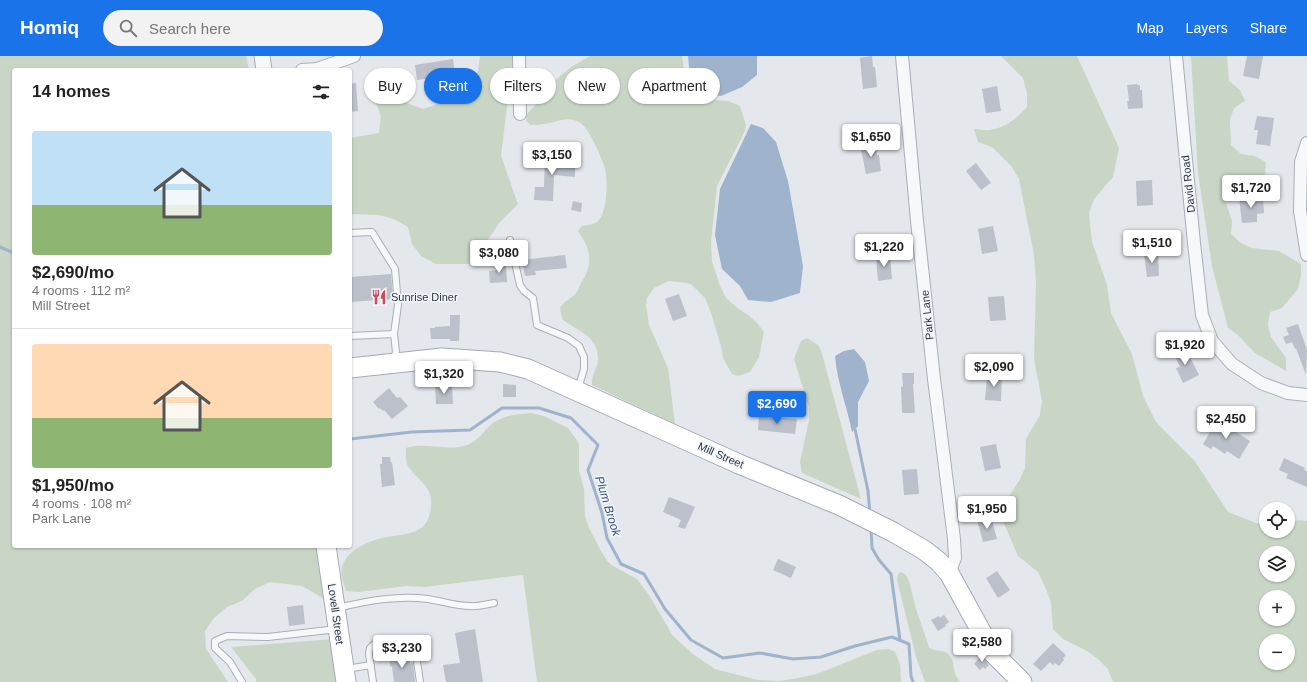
<!DOCTYPE html>
<html lang="en">
<head>
<meta charset="utf-8">
<style>
	:root { --surface:#fff; --page:#f2f2f2; --text:#222; --muted:#767676; --line:#e0e0e0; --accent:#1a73e8 }
	body { margin:0; font-family:Arial,sans-serif; background:var(--page); color:var(--text); height:100vh; display:flex; flex-direction:column; font-size:15px; white-space:nowrap }
	* { box-sizing:border-box; margin:0 }
	p { font-size:13px; color:var(--muted) }
	.icon { flex:none; width:22px; height:22px; fill:none; stroke:currentColor; stroke-width:2; stroke-linecap:round; stroke-linejoin:round }
	.map { position:relative; flex:1; overflow:hidden }
	.drawer { position:absolute; left:12px; top:12px; width:340px; height:480px; display:flex; flex-direction:column; background:var(--surface); border-radius:4px; box-shadow:0 1px 3px #0004 }
	.drawer>* { flex:none }
	.banner { position:absolute; left:364px; top:12px; width:380px; height:36px; display:flex; gap:8px }
	.fabs { position:absolute; left:1259px; top:446px; display:grid; gap:8px }
	.fabs a { display:grid; place-items:center; width:36px; height:36px; border-radius:50%; background:var(--surface); box-shadow:0 1px 3px #0004; font-size:20px }
	.price { position:absolute; translate:-50% -34px; padding:0 9px; border-radius:4px; background:#fff; color:#222; font-size:13px; line-height:26px; filter:drop-shadow(0 1px 2px #0008) }
	.price::after { content:''; position:absolute; left:50%; top:24px; width:12px; height:9px; margin-left:-6px; background:inherit; clip-path:polygon(0 0,100% 0,50% 100%) }
	.price.on { background:var(--accent); color:#fff }
	ul { padding:0; list-style:none }
	li { display:grid; align-content:center; gap:8px; height:212px; padding:0 20px }
	li+li { border-top:1px solid var(--line) }
	li span { display:grid; place-items:center; height:124px; border-radius:4px; color:#555 }
	li>.icon { margin-inline-start:auto }
	span .icon { width:72px; height:72px; fill:#fffc; stroke-width:1 }
	li b { font-size:17px }
	h2 { display:flex; justify-content:space-between; align-items:center; height:48px; padding:0 20px; font-size:17px }
	.tag { padding:0 14px; border-radius:18px; background:var(--surface); box-shadow:0 1px 3px #0004; font-size:14px; line-height:36px }
	.tag.on { background:var(--accent); color:#fff }
	header { display:flex; align-items:center; gap:24px; box-sizing:border-box; height:56px; padding:0 20px; background:var(--accent); color:#fff }
	header strong { font-size:19px }
	nav { display:flex; gap:22px; margin-inline-start:auto; font-size:14px }
	.search { width:280px; height:36px; background:var(--page); display:flex; align-items:center; gap:10px; box-sizing:border-box; padding:0 14px; border-radius:22px; color:var(--muted); font-size:15px }
	.map>svg:first-child { display:block }
</style>
</head>
<body>
<header>
<strong>Homiq</strong>
<div class="search"><svg class="icon" aria-label="search" viewBox="0 0 24 24"><circle cx="10" cy="10" r="6"/><path d="M15 15l6 6"/></svg>Search here</div>
<nav><a>Map</a><a>Layers</a><a>Share</a></nav>
</header>
<div class="map">
<svg width="1307" height="626" viewBox="0 0 1307 626">
	<rect width="100%" height="100%" fill="#e4e7ec"/>
	<path fill="#c9d6c5" fill-rule="evenodd" d="M0 0H246L249 14H14V490H316L324 543 302 530 270 526 255 533 242 545 227 551 214 562 205 575 206 593 228 626H0Z
		M480 0H513L501 100 518 148 500 166 487 185 485 201 469 208H436L421 200 412 188 408 171 394 163 379 159 350 158V82L379 77 381 60 375 45 377 28 392 18 402 32 407 47 423 53 471 37 477 22Z
		M590 0H682L687 33 698 43 728 45 740 50 746 69 745 75 717 130 711 186 712 205 720 230 726 242 736 251 748 259 758 268 764 276 759 301 750 316 738 320 732 318 723 302 721 290 710 254 705 242 692 229 687 227 669 225 654 232 647 242 646 249 649 269 668 312 675 368 592 329C592 325 592 321 594 317 595 313 598 309 598 305 599 279 578 276 562 263L560 251C565 245 570 243 575 238 578 236 579 231 581 227 594 207 591 194 578 175L582 170C588 169 594 169 599 164 607 154 608 126 605 113 602 102 589 71 579 66 567 59 555 67 543 68 539 69 535 69 531 69L526 65V59C541 45 550 27 566 15 573 9 582 5 590 0Z
		M1001 0H1077L1119 92 1113 121 1094 143 1089 157 1092 186 1107 229 1111 257 1132 298 1143 340 1156 366 1194 404 1228 456 1256 467 1266 468V475H1288V466L1299 464 1307 465V626H1113L1108 613 1098 603 1087 595 1063 583 1053 573 1051 546 1046 533 1038 516 1018 500 1002 463 1004 448 1019 425 1025 412 1026 383 1040 359 1042 345 1034 303 1036 227 1034 199 1019 123 1012 111 992 91 978 86 974 73C979 73 985 75 990 74 1005 72 1017 62 1027 51V37L1023 22ZM1266 497H1288V519H1266ZM1266 541H1288V563H1266ZM1266 585H1288V607H1266Z
		M1191 0H1227L1229 25 1240 34 1245 45 1234 52 1230 64 1231 89 1241 98 1254 100 1266 106 1265 119 1231 130 1224 141 1232 165 1231 178 1241 187 1252 192 1279 195 1301 208V220L1298 233 1282 252 1270 256 1268 269 1271 281 1286 302V315L1255 297 1238 279 1228 272 1212 210 1198 117Z
		M807 282 818 289 821 294 861 443 802 417 800 406 809 364V351L794 303 801 285Z
		M531 357 544 360 568 372 576 383 579 388V414L584 433 585 460 589 472 601 495 608 506 613 510 637 523 649 539 673 580 693 598 715 613 758 624 779 625 798 622 817 618 877 594 889 593 895 596 900 608 901 626H537L523 519 425 531 406 530 358 536 346 535C344 528 340 518 342 511 347 494 367 486 382 482 398 478 421 480 428 463 431 457 431 451 431 445 431 429 416 423 408 410 405 405 406 398 406 392 423 386 446 395 464 390 476 388 484 374 493 367 504 359 519 358 531 357Z
		M901 516 906 519 909 525 916 553 929 591C934 596 941 593 947 597 954 602 953 610 955 618 956 620 958 623 960 626H925L916 601 897 524 898 518Z
		M334 583 340 626H256V623L231 591Z"/>
	<path fill="#9fb4cc" d="M688 0H757V19L742 31 721 40 691 35Z
		M751 68 763 72 776 86 788 125 803 210 800 237 771 246 748 244 740 230 722 213 715 179 720 133Z
		M854 293 865 306 869 325 858 346V370L852 376C847 350 837 326 835 300L844 295Z"/>
	<g fill="none" stroke-linecap="round" stroke-linejoin="round">
		<path stroke="#9fb4cc" stroke-width="3" d="M0 191 14 197
			M855 373 868 435 870 458
			M350 383 412 376 470 374 502 352H539L571 362 598 389 588 414 602 457 607 482 621 508 644 518 665 553 691 584 723 602 760 597 793 603 821 601 855 590 892 581 909 588 911 620 913 626
			M871 473 872 492 879 504 891 518 900 584"/>
	</g>
	<path fill="#bbc0ca" d="M872 0 873 11H875L877 31 863 33 860 2Z
		M1247 0H1263L1259 23 1243 20Z
		M453 3 455 19 417 24 415 9Z
		M356 27 358 55 350 56V28Z
		M1137 28V29H1140V34H1142L1143 52 1128 53 1127 45H1129L1127 29Z
		M997 30 1001 55 986 57 982 33Z
		M1257 60 1274 62 1270 90 1256 88 1258 74H1254Z
		M875 86 877 99H879L881 115 866 118 860 89Z
		M553 94H561V110L575 111V121L554 119 553 145 534 144 535 131H544L545 99H553Z
		M976 107 991 127 981 134 966 115Z
		M1152 124 1153 149 1137 150 1136 125Z
		M1255 139V145L1263 144 1264 157 1257 158V166L1242 167 1239 141Z
		M573 145 582 147 581 156 571 154Z
		M993 170 998 195 982 198 978 173Z
		M1158 196 1159 220 1147 221 1144 198Z
		M565 199 567 212 535 215 536 219 525 220 522 204Z
		M890 200 892 223 878 225 876 201Z
		M498 207H506L507 226 490 227 489 215 498 214Z
		M391 218 393 243 350 246V221Z
		M679 238 687 260 673 265 665 243Z
		M1004 240 1006 264 990 265 988 241Z
		M450 259H460L459 285H450V283H431L430 272H435V271L450 270Z
		M1298 268 1307 294 1306 319 1296 292 1295 293 1292 286 1286 288 1283 281 1289 279 1286 272Z
		M1185 291 1199 319 1183 327 1176 312 1180 311 1173 297Z
		M902 317H914V328H913L915 357H902L901 331 903 330Z
		M987 320H1002L1001 345 985 344Z
		M503 328 516 329V341H503Z
		M452 329 453 348H436L435 330Z
		M389 332 397 342 400 341 408 350 392 363 384 354 383 355 380 352 379 353 373 346Z
		M759 360 797 363 795 378 758 374Z
		M1217 364 1250 385 1239 403 1227 395 1225 398 1213 390 1211 393 1203 388Z
		M996 388 1001 412 985 415 980 391Z
		M382 401H390L391 407 392 406 395 429 382 431 380 408H382Z
		M1284 402 1305 412 1304 414 1307 415V431L1286 422 1288 418 1279 414Z
		M917 413 919 438 904 439 902 414Z
		M669 441 695 451 685 473 678 471 681 464 663 456Z
		M991 461 997 483 983 486 977 464Z
		M778 503 796 511 791 522 773 514Z
		M997 515 1010 534 998 542 986 522Z
		M303 549 305 568 289 570 287 551Z
		M944 559 949 566 945 569 946 570 938 575 931 564 939 560 940 562Z
		M475 573 483 626H446L443 609 460 607 455 577Z
		M968 586 972 594 960 599 957 591Z
		M1053 587 1066 599 1063 602 1064 604 1059 610 1055 607 1053 609 1050 606 1041 615 1033 608Z
		M409 598 410 608 413 607 415 626H394L392 610 390 611 389 600Z
		M982 599 989 609 985 613 983 611 980 614 974 608Z"/>
	<g fill="none" stroke-linecap="round" stroke-linejoin="round">
		<defs>
			<path id="service" d="M350 177 372 176 395 213 398 249 394 278 350 280
				M510 184 520 229 524 235 533 242 537 269 568 282 579 290 584 301V313L578 333
				M393 305 396 296 394 278
				M337 552C367 545 397 539 428 543 442 545 456 550 470 550 478 551 487 548 494 547
				M346 613 371 609
				M242 626 230 606 215 592V585L227 580 268 581 337 573
				M373 626 369 598 370 592 373 589 406 584 412 586 415 591 420 626"/>
			<path id="minor" d="M519 0 520 58
				M902 0 917 165 934 323 954 483 955 502 949 517
				M1176 0 1194 187 1202 259 1212 285 1232 308 1261 327 1288 337 1307 339
				M302 14 317 13 354 0
				M1307 87 1301 106 1300 155 1307 199"/>
			<path id="tertiary" d="M262 0 264 14"/>
			<path id="primary" d="M350 312 442 302 500 306 528 313 739 408 839 449 893 476 924 494 938 505 949 517 993 597 1022 626
				M326 490 346 626"/>
		</defs>
		<use href="#service" stroke="#a9aeb7" stroke-width="8"/>
		<use href="#minor" stroke="#a9aeb7" stroke-width="14"/>
		<use href="#tertiary" stroke="#a9aeb7" stroke-width="17"/>
		<use href="#primary" stroke="#a3abb8" stroke-width="21"/>
		<use href="#service" stroke="#f7f8fa" stroke-width="6"/>
		<use href="#minor" stroke="#f7f8fa" stroke-width="12"/>
		<use href="#tertiary" stroke="#f7f8fa" stroke-width="15"/>
		<use href="#primary" stroke="#fff" stroke-width="19"/>
	</g>
	<defs>
		<symbol id="restaurant-bare" viewBox="-9 -9 18 18"><path d="M-5-6h1v4h1v-4h1v4h1v-4h1v5L-1.5 .5V6h-2V.5L-5-1ZM5-6V6H3V1.5H1.5Q1.5-4 5-6Z" fill="#d1495b" stroke="#f4f6f9" stroke-width="2.5" paint-order="stroke"/></symbol>
	</defs>
	<g fill-rule="evenodd">
		<use href="#restaurant-bare" x="368" y="230" width="22" height="22"/>
	</g>
	<g text-anchor="middle" dominant-baseline="central" stroke-width="3" stroke-linejoin="round" paint-order="stroke">
		<g font-size="11" fill="#2b3445" stroke="#f4f6f9">
			<text transform="translate(1188 128) rotate(-96)">David Road</text>
			<text transform="translate(927 259) rotate(-96)">Park Lane</text>
			<text transform="translate(721 399) rotate(24)">Mill Street</text>
			<text transform="translate(336 558) rotate(82)">Lovell Street</text>
		</g>
		<g font-size="11" fill="#2b3445" stroke="#f4f6f9" text-anchor="start">
			<text x="391" y="241">Sunrise Diner</text>
		</g>
		<g font-size="12" font-style="italic" fill="#34527a" stroke="#f4f6f9">
			<text transform="translate(608 450) rotate(73)">Plum Brook</text>
		</g>
	</g>
</svg>
<div class="fabs">
<a><svg class="icon" aria-label="locate" viewBox="0 0 24 24"><circle cx="12" cy="12" r="6"/><path d="M12 2v4M12 18v4M2 12h4M18 12h4"/></svg></a>
<a><svg class="icon" aria-label="layers" viewBox="0 0 24 24"><path d="M12 4l9 5-9 5-9-5zM3 14l9 5 9-5"/></svg></a>
<a>+</a>
<a>−</a>
</div>
<b class="price" style="left:871px;top:102px">$1,650</b>
<b class="price" style="left:552px;top:120px">$3,150</b>
<b class="price" style="left:1251px;top:153px">$1,720</b>
<b class="price" style="left:1152px;top:208px">$1,510</b>
<b class="price" style="left:884px;top:212px">$1,220</b>
<b class="price" style="left:499px;top:218px">$3,080</b>
<b class="price" style="left:1185px;top:310px">$1,920</b>
<b class="price" style="left:994px;top:332px">$2,090</b>
<b class="price" style="left:444px;top:339px">$1,320</b>
<b class="price on" style="left:777px;top:369px">$2,690</b>
<b class="price" style="left:1226px;top:384px">$2,450</b>
<b class="price" style="left:987px;top:474px">$1,950</b>
<b class="price" style="left:982px;top:607px">$2,580</b>
<b class="price" style="left:402px;top:613px">$3,230</b>
<div class="banner">
<a class="tag">Buy</a>
<a class="tag on">Rent</a>
<a class="tag">Filters</a>
<a class="tag">New</a>
<a class="tag">Apartment</a>
</div>
<section class="drawer">
<h2>14 homes<svg class="icon" aria-label="filters" viewBox="0 0 24 24"><path d="M4 7h16M4 17h16"/><circle cx="9" cy="7" r="2"/><circle cx="15" cy="17" r="2"/></svg></h2>
<ul>
<li><span style="background:linear-gradient(#bfe0f5 60%,#8fb573 0)"><svg class="icon" aria-label="home" viewBox="0 0 24 24"><path d="M3 11l9-7 9 7M6 9v11h12V9"/></svg></span><div><b>$2,690/mo</b><p>4 rooms · 112 m²</p><p>Mill Street</p></div></li>
<li><span style="background:linear-gradient(#ffd9b3 60%,#8fb573 0)"><svg class="icon" aria-label="home" viewBox="0 0 24 24"><path d="M3 11l9-7 9 7M6 9v11h12V9"/></svg></span><div><b>$1,950/mo</b><p>4 rooms · 108 m²</p><p>Park Lane</p></div></li>
</ul>
</section>
</div>
</body>
</html>
